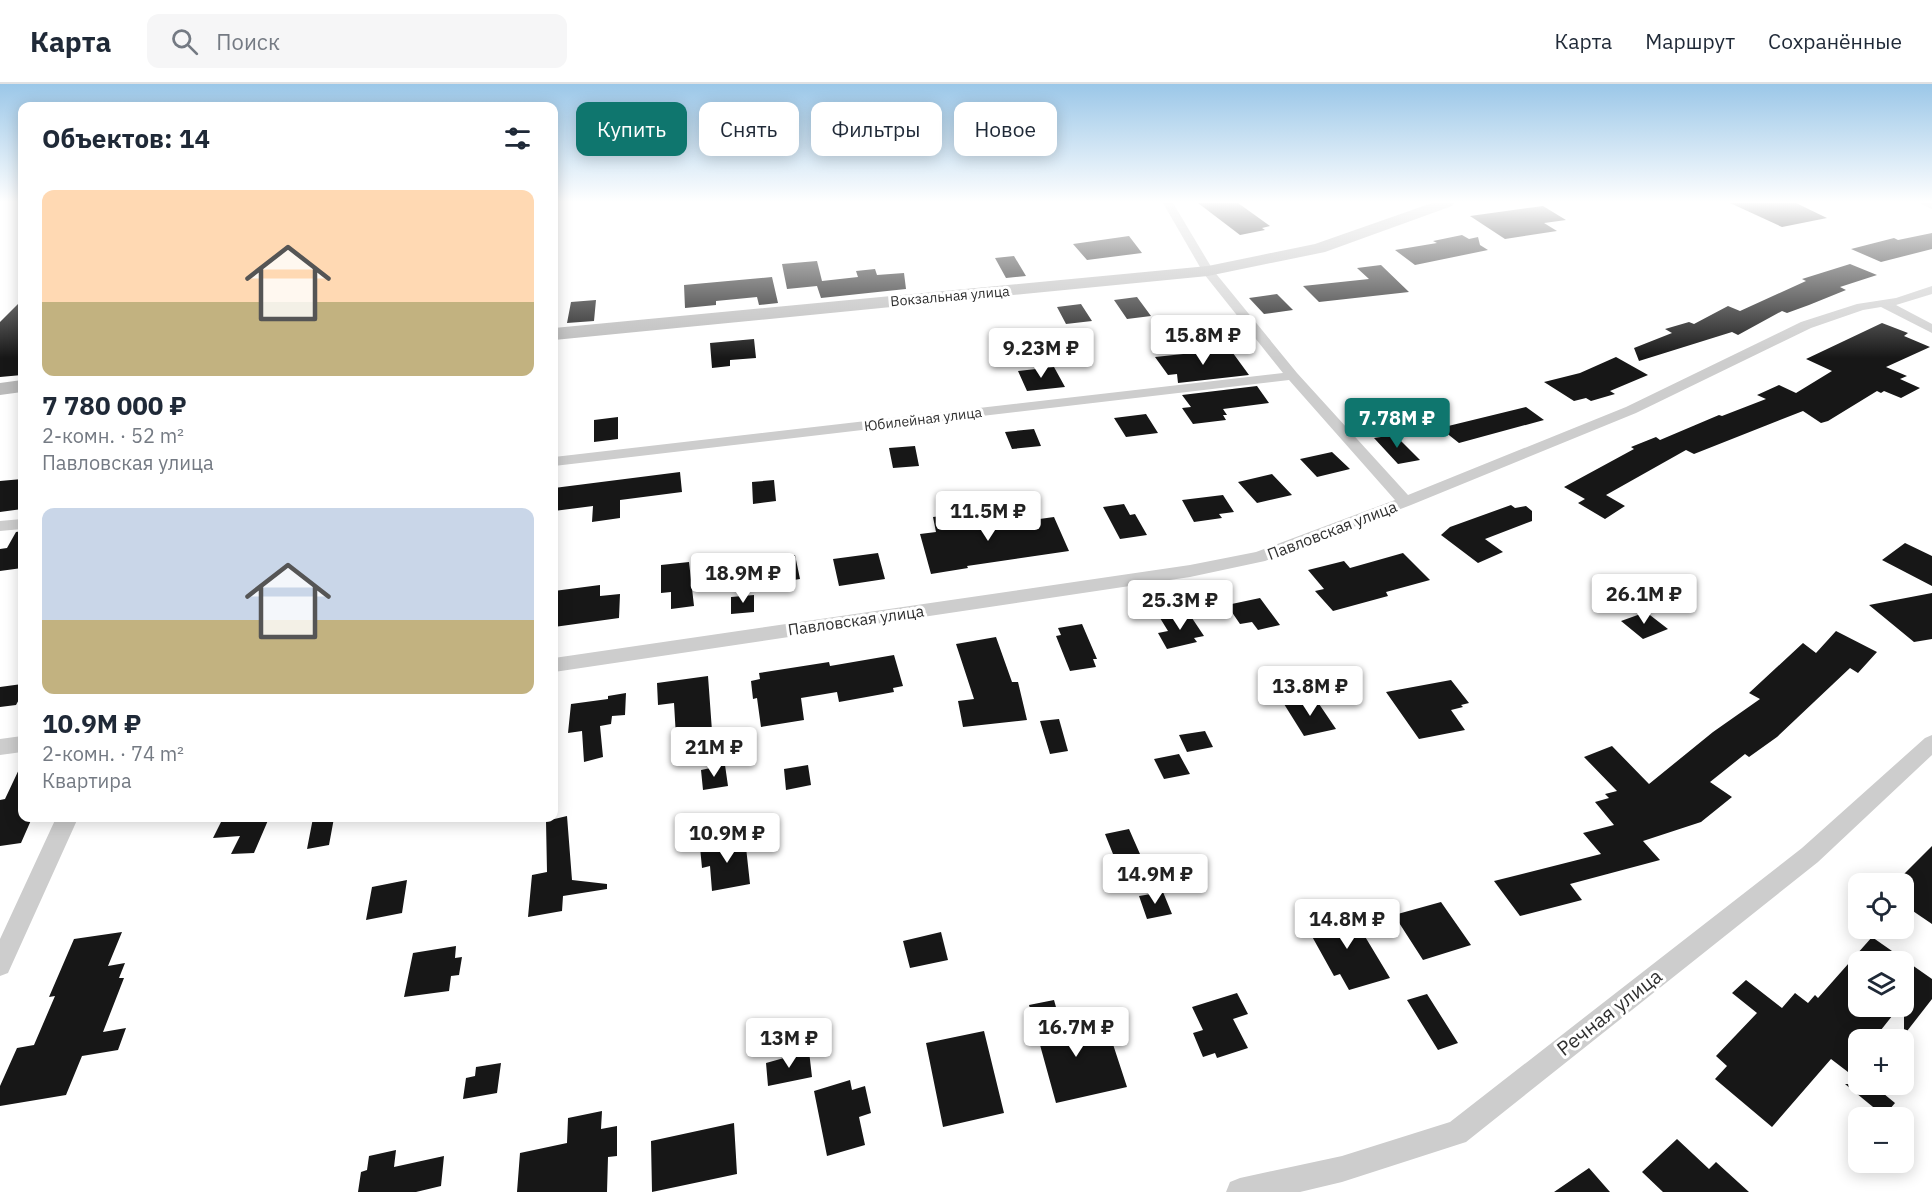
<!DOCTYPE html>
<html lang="ru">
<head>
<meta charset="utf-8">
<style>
	:root { --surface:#fff; --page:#f6f6f7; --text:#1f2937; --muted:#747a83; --line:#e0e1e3; --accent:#0f766e }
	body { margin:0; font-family:"IBM Plex Sans",sans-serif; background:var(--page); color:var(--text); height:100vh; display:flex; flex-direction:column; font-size:22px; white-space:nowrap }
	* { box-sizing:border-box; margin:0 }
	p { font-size:20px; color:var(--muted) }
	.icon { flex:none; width:33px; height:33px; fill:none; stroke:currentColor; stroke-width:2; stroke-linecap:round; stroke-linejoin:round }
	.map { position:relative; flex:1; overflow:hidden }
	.side { position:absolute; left:18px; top:18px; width:540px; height:720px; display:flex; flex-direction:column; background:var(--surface); border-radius:12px; box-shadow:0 3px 15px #0003 }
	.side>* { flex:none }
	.banner { position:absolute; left:576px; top:18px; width:570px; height:54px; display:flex; gap:12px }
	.fabs { position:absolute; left:1848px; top:789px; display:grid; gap:12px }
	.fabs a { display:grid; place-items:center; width:66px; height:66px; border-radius:12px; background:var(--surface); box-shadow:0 3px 15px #0003; font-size:30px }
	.price { position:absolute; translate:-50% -51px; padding:0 14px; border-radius:6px; background:#fff; color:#222; font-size:20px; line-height:39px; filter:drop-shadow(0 2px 3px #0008) }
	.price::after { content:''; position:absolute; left:50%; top:36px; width:18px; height:14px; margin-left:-9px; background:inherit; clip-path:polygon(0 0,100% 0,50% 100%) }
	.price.on { background:var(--accent); color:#fff }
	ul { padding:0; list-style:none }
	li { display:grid; align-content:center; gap:12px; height:318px; padding:0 24px }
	li span { display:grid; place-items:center; height:186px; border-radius:12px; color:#555 }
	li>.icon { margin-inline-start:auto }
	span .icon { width:108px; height:108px; fill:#fffc; stroke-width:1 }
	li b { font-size:26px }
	h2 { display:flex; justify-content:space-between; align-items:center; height:72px; padding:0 24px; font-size:26px }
	.pill { padding:0 21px; border-radius:12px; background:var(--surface); box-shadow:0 3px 15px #0003; font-size:21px; line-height:54px }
	.pill.on { background:var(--accent); color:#fff }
	header { display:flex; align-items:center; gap:36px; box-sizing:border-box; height:84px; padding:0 30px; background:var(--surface); border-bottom:2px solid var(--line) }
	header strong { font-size:28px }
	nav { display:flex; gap:33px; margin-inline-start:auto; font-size:21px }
	.search { width:420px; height:54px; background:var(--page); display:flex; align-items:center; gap:15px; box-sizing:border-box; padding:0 21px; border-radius:12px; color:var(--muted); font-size:22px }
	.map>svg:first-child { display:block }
</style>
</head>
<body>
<header>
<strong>Карта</strong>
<div class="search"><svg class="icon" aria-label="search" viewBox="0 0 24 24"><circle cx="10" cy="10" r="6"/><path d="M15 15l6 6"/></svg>Поиск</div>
<nav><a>Карта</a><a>Маршрут</a><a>Сохранённые</a></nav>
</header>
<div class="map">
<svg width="1932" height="1108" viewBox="0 0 1932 1108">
	<rect width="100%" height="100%" fill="#fff"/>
	<path fill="#171717" d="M1198 119H1238L1270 142 1262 144 1265 146 1240 151Z
		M1730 119H1796L1827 134 1782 143Z
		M1543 122 1566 136 1544 139 1557 147 1505 155 1470 132Z
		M1932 149V165L1881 178 1851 165 1894 154 1898 156Z
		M1462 151 1469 155 1478 153 1480 161 1488 166 1415 181 1395 166 1437 159 1433 157Z
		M1129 152 1142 169 1087 176 1073 160Z
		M1014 172 1026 192 1006 194 995 174Z
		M817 177 822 197 858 193 856 187 875 185 877 191 904 189 906 205 821 214 817 202 787 205 782 180Z
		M1850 180 1877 191 1840 203 1846 206 1809 221 1787 229 1782 227 1738 251 1732 248 1639 277 1634 264 1672 249 1665 245 1689 238 1694 240 1728 222 1740 227 1806 197 1802 195Z
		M1381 181 1409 208 1319 218 1303 202 1369 195 1357 184Z
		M772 193 778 219 759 221 757 213 716 217V221L685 224 684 201Z
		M1277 210 1293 226 1264 230 1249 214Z
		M1137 213 1151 232 1127 235 1114 216Z
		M22 216V291L0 293V238Z
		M596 216 594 237 567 239 571 218Z
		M1081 220 1092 237 1066 240 1057 223Z
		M1882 239 1908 249 1904 252 1930 263 1886 283 1907 292 1900 295 1920 304 1901 314 1884 307 1881 309 1877 307 1828 337 1821 339 1803 327 1694 370 1686 366 1606 411 1625 422 1605 435 1578 419 1585 415 1564 403 1634 365 1631 363 1656 353 1660 356 1719 331 1722 332 1766 315 1757 311 1779 301 1796 309 1832 287 1806 275Z
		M754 255 756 274 730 276V282L712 284 710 259Z
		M1230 265 1249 291 1178 299 1177 290 1168 291 1155 273Z
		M1616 273 1648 291 1610 307 1615 310 1591 317 1586 314 1574 317 1544 298 1580 289Z
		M1054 283 1065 303 1027 307 1018 287Z
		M1257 302 1269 319 1223 325 1227 331H1223L1226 336 1193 340 1182 324 1191 323 1182 311Z
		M1526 323 1544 336 1459 359 1440 344Z
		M1146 330 1158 349 1126 353 1114 334Z
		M618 333V355L594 358V336Z
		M1034 345 1041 362 1012 365 1005 348Z
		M1395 351 1420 376 1398 380 1374 354Z
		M915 362 919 382 893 384 889 364Z
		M1332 368 1350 385 1317 393 1300 375Z
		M680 388 682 408 620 416V434L592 438 593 422 554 427V404Z
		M1272 390 1292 411 1257 419 1238 398Z
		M22 395V425L0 428V397Z
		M774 396 776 417 753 420 752 398Z
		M1223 411 1234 428 1219 430 1222 434 1194 438 1182 416Z
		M1124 420 1130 431 1135 430 1147 451 1120 455 1103 423Z
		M1511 421 1515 424 1526 422 1532 427V437L1485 455 1503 468 1478 479 1441 451 1450 443Z
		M950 431H966L969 445 1054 433 1069 467 967 482 968 484 931 490 920 450 936 448 933 433Z
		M22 447V484L0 487V465L7 464 16 448Z
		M1905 459 1932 472V502L1882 476Z
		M878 469 885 495 839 502 833 475Z
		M1403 469 1430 496 1386 508 1388 512 1333 527 1315 507 1324 505 1308 486 1344 477 1350 484Z
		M795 471 800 495 775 499 770 475Z
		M689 478 694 522 671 525V508L661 509V481Z
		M600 501V512L620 510 619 534 554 543V507Z
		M1932 509V555L1914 558 1869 521Z
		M754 511V528L731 530V513Z
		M1260 514 1280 541 1258 546 1252 538 1240 540 1227 521Z
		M1188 528 1204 552 1194 554 1197 558 1167 565 1158 549 1168 547 1160 534Z
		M1646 528 1668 545 1643 555 1621 537Z
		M1082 540 1097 575H1093L1096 583 1070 587 1056 552 1061 551 1058 544Z
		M1836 547 1877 568 1858 589 1850 584 1777 653 1749 673 1745 670 1710 698 1732 713 1701 738 1643 757 1660 776 1570 800 1582 816 1520 832 1494 797 1601 770 1583 749 1614 741 1595 718 1609 714 1605 710 1617 707 1584 673 1612 662 1649 700 1713 648 1760 615 1749 609 1803 559 1816 569Z
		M996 553 1012 598H1018L1027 636 963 643 958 617 974 615 956 560Z
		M894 571 903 602 893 604 894 608 839 618 837 608 801 614 804 636 761 643 757 614 753 615 751 597 760 595 759 589 829 578 830 582Z
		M708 592 712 647 676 653 674 619 658 621 657 599Z
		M1451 596 1469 619 1461 621 1463 623 1451 626 1465 646 1419 655 1386 608Z
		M22 600V610L16 621 0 623V603Z
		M626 609 625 631 612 632 611 640 600 642 603 673 584 678 582 647 568 649 571 620 608 615V612Z
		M1315 614 1336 645 1304 652 1284 620Z
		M1059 635 1068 667 1050 670 1040 637Z
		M1205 647 1213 663 1187 668 1179 651Z
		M1179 670 1190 690 1164 695 1154 675Z
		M22 679V734H32L21 759 0 762V716L5 715Z
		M725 681 728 702 703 706 701 686Z
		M808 681 811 701 786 706 784 685Z
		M567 732 572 796 607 800V805L563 812 562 827 528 833 532 791 547 788 546 737Z
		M223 734H269L254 769 231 770 240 752 213 754Z
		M313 734H334L329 761 307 765Z
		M1129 745 1140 770 1115 775 1105 750Z
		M745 754 750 800 712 807 710 782 702 784 700 763Z
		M1932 762V840L1904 821V790Z
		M407 796 402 829 366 836 372 803Z
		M1163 808 1172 830 1147 835 1139 812Z
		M1441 818 1471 861 1423 876 1394 831Z
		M1349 826 1390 894 1349 906 1340 890 1334 892 1304 838Z
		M122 848 108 882 125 879 119 894H124L103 948 126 944 118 966 82 972 66 1011 0 1022V1002L17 964 34 961 55 912 49 913 74 855Z
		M941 848 948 876 910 884 903 857Z
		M1872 853 1932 895V915L1904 951V878H1858V922H1900L1873 956H1858V974L1848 988 1831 975 1772 1043 1715 995 1727 982 1716 972 1757 929 1732 909 1746 896 1782 924 1795 909 1808 919 1815 911 1818 914Z
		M456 862 455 874 462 873 459 891 451 892 449 907 404 913 413 869Z
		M1237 909 1248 930 1233 935 1248 964 1217 974 1215 969 1203 973 1193 949 1203 946 1192 923Z
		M1427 910 1458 959 1438 966 1407 916Z
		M1054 916 1065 955 1108 945 1127 1003 1056 1019 1029 921Z
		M984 947 1004 1029 943 1043 926 959Z
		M809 967 812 993 768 1002 766 979Z
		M501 979 497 1009 463 1015 466 994 475 992 476 983Z
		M850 996 852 1006 865 1002 871 1029 859 1033 865 1061 827 1072 814 1007Z
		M1845 1000H1872L1895 1019 1884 1032Z
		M602 1027 601 1045 617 1042V1072L608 1073 607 1108H517L520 1069 567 1059 568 1034Z
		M734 1039 737 1090 652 1108 651 1057Z
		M1677 1055 1709 1085 1716 1078 1749 1108H1663L1642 1088Z
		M396 1066 394 1083 444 1072 441 1102 416 1108H358L361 1088 367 1086 369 1072Z
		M1589 1084 1610 1108H1554Z"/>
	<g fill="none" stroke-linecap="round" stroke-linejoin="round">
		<path fill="#cdcdcd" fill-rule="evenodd" d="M1163 119H1173L1213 186 1297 289 1408 411 1626 323 1801 238 1857 220 1896 214 1932 202V210L1896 221 1932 240V249L1881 223 1863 226 1811 244 1636 329 1411 421 1265 477 1190 493 554 588V574L1190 481 1256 468 1395 416 1289 296 554 382V373L1283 289 1204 190Z
			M1919 119H1932V125Z
			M22 435V445L0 447V437Z
			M1932 651V671L1818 778 1466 1058 1342 1098 1300 1108H1226L1230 1098 1240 1094 1342 1072 1450 1038 1802 764 1925 654Z
			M22 652V668L0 671V655Z
			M56 734H78L8 889 0 892V855Z"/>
		<path fill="#bababa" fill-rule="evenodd" d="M1432 119H1454L1452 122 1325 168 1208 192 554 256V244L1208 182 1315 160Z
			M22 296V308L0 311V299Z"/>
	</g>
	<linearGradient id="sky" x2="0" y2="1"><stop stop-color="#9bc7e8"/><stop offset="0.43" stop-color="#fff"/><stop offset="1" stop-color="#fff" stop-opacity="0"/></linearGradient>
	<rect width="1932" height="274" fill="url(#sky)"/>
	<g text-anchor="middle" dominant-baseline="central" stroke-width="6" stroke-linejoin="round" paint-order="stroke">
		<g font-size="14" fill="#303030" stroke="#fff">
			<text transform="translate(950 212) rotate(-5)">Вокзальная улица</text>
			<text transform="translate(923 335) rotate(-7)">Юбилейная улица</text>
		</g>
		<g font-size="16" fill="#303030" stroke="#fff">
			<text transform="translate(1332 446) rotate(-21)">Павловская улица</text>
			<text transform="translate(856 536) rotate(-8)">Павловская улица</text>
		</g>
		<g font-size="20" fill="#303030" stroke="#fff">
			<text transform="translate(1609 928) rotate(-38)">Речная улица</text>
		</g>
	</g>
</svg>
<div class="fabs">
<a><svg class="icon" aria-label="locate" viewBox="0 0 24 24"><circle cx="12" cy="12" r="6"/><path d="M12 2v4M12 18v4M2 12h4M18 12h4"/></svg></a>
<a><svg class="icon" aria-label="layers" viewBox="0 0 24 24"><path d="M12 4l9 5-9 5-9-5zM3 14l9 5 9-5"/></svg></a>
<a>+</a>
<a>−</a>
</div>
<b class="price" style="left:1203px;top:282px">15.8M ₽</b>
<b class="price" style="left:1041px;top:295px">9.23M ₽</b>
<b class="price on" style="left:1397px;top:365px">7.78M ₽</b>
<b class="price" style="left:988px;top:458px">11.5M ₽</b>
<b class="price" style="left:743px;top:520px">18.9M ₽</b>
<b class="price" style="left:1644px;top:541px">26.1M ₽</b>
<b class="price" style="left:1180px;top:547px">25.3M ₽</b>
<b class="price" style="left:1310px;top:633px">13.8M ₽</b>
<b class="price" style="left:714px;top:694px">21M ₽</b>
<b class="price" style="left:727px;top:780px">10.9M ₽</b>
<b class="price" style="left:1155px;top:821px">14.9M ₽</b>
<b class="price" style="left:1347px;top:866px">14.8M ₽</b>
<b class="price" style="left:1076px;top:974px">16.7M ₽</b>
<b class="price" style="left:789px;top:985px">13M ₽</b>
<div class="banner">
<a class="pill on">Купить</a>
<a class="pill">Снять</a>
<a class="pill">Фильтры</a>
<a class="pill">Новое</a>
</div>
<section class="side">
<h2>Объектов: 14<svg class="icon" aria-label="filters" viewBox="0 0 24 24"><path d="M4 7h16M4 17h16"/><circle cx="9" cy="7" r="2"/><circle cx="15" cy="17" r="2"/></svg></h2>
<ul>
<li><span style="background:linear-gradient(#ffd9b3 60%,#c2b280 0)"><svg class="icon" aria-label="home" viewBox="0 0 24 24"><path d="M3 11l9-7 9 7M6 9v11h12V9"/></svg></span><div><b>7 780 000 ₽</b><p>2-комн. · 52 m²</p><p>Павловская улица</p></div></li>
<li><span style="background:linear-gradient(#c9d6e8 60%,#c2b280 0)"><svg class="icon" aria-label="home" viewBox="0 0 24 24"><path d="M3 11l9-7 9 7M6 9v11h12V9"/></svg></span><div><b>10.9M ₽</b><p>2-комн. · 74 m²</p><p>Квартира</p></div></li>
</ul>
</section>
</div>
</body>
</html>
